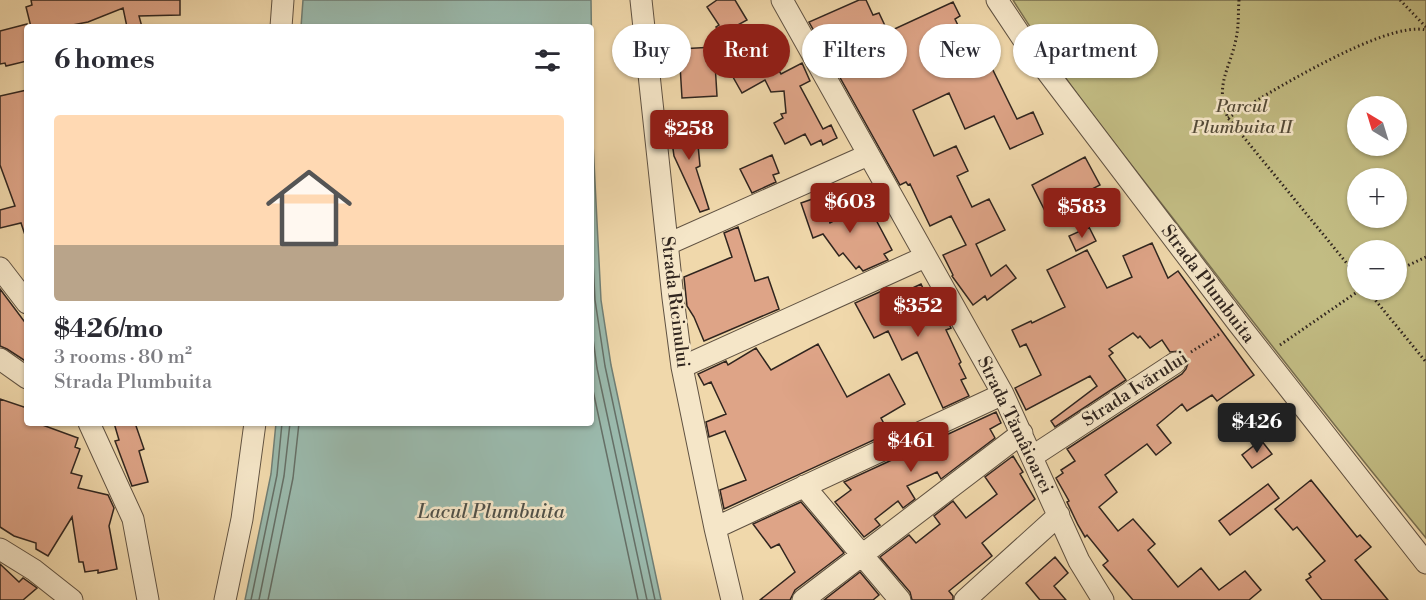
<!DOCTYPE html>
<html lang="en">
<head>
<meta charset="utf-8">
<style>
	:root { --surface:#fff; --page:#f2f2f3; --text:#2b2b33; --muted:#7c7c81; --accent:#8f2418 }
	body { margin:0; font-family:"Libre Bodoni",serif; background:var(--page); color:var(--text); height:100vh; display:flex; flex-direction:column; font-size:22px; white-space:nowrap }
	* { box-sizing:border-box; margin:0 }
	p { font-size:20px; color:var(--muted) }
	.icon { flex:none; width:33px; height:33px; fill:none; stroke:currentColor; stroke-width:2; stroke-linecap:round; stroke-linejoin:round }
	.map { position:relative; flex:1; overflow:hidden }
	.side { position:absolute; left:24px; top:24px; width:570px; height:402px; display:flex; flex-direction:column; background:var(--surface); border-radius:6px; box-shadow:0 2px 4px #0004 }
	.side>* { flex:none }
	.top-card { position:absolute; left:612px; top:24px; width:570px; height:54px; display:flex; gap:12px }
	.needle { width:39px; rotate:322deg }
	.tools { position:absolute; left:1347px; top:96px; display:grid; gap:12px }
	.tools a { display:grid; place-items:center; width:60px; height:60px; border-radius:50%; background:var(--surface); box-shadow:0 2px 4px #0004; font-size:30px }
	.price { position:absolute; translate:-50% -51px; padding:0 14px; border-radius:6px; background:var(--accent); color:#fff; font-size:20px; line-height:39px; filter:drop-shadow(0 2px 3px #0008) }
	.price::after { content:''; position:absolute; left:50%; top:36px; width:18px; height:14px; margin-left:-9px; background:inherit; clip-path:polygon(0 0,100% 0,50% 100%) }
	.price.selected { background:#222; color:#fff }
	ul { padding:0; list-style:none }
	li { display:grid; align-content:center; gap:12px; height:318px; padding:0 30px }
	li span { display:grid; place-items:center; height:186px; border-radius:6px; color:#555 }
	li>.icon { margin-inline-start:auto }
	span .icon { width:108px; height:108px; fill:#fffc; stroke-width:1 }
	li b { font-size:26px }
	h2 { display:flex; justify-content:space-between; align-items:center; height:72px; padding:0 30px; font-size:26px }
	.tag { padding:0 21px; border-radius:27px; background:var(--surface); box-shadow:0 2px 4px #0004; font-size:21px; line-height:54px }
	.tag.selected { background:var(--accent); color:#fff }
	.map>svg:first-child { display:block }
</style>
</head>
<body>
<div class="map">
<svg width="1426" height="600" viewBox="0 0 1426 600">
	<rect width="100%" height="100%" fill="#f0d8ab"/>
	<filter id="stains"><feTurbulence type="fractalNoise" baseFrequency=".00333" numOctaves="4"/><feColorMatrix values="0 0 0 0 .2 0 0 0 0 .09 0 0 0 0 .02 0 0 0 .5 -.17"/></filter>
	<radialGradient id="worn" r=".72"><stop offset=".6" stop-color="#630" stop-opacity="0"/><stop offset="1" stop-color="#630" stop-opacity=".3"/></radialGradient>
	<path fill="#c2bc83" stroke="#797051" stroke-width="1.5" fill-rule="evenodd" d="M1013 0H1426V538C1339 432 1255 325 1172 217 1117 146 1060 76 1013 0ZM1358 106H1396V146H1358ZM1358 178H1396V218H1358ZM1358 250H1396V290H1358Z"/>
	<path fill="#9ab9ac" stroke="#707e74" stroke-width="1.5" d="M303 0H591L593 143 601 300 611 365 661 600H245L271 474 276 423H591V27H301Z"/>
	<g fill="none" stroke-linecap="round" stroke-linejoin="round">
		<path stroke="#656f66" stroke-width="1.5" d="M591 225 595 300 605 366 655 600
			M591 324 597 368 647 600
			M591 381 638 600
			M251 600 277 475 282 423
			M259 600 284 476 290 423
			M268 600 293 478 299 423"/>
	</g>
	<path fill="#dea487" stroke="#30251f" stroke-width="1.5" d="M31 0H180V15L139 16 142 27H127L123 8 88 22 62 27H31L26 7 32 5Z
		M717 0H735L747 20 734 27 749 53 764 45 781 74 802 63 810 81 800 86 823 129 831 125 837 138 823 145 821 140 811 145 805 134 785 144 774 123 783 118 781 114 786 113 784 91 771 92 765 80 742 93 716 47 728 46 716 27 719 25 707 7Z
		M859 0H866L873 15 879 13 888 32 953 2 960 16 955 19 973 57 984 52 1017 119 1033 112 1043 134 1010 149 994 116 965 129 949 93 913 110 934 156 956 146 968 171 957 176 972 207 989 199 1005 230 976 244 991 276 1006 265 1016 278 987 300 985 296 973 305 952 276 953 275 943 255 966 245 951 216 930 226 910 184 908 185 906 182 900 185 809 22Z
		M27 24V61L6 66 5 63 0 64V31Z
		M714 47 717 96 682 98 679 49Z
		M27 90V235H25L21 223 0 228V210L15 206 0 165V96Z
		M696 124 700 166 696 168 709 209 700 212 674 156 670 128Z
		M772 155 779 173 773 175 776 182 752 193 740 169Z
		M1085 157 1100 185 1046 213 1032 185Z
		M821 196 830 223 867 203 892 250 884 254 888 260 863 271 859 266 856 269 843 253 839 256 823 234 813 238 801 203Z
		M738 227 755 281 768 277 779 309 704 341 694 317 687 306 684 277 732 257 724 233Z
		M1089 227 1096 241 1076 251 1069 236Z
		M1152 243 1168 278 1178 271 1254 375 1217 401 1212 395 1187 411 1182 404 1157 425 1171 443 1156 455 1147 444 1105 475 1117 492 1099 507 1118 531 1133 519 1155 544 1148 550 1178 587 1201 568 1219 590 1245 571 1261 590 1249 600H1133L1103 565 1108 561 1087 535 1085 537 1078 525 1067 502 1069 501 1056 478 1063 473 1061 470 1075 461 1067 449 1182 374 1186 369 1188 363 1185 356 1180 351 1170 352 1162 340 1150 348 1140 336 1138 338 1133 333 1109 349 1113 353 1109 356 1126 380 1055 427 1051 421 1097 386 1090 376 1026 410 1015 388 1041 375 1026 344 1020 347 1012 330 1031 321 1032 323 1065 307 1047 270 1087 250 1107 288 1132 277 1123 256Z
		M921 284 937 318 944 315 951 328 946 330 961 362 959 364 966 378 961 380 969 396 943 408 917 352 902 360 888 331 874 338 855 303 884 290 889 299Z
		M0 289 27 325V362L7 349 0 346Z
		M818 344 847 397 889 374 905 404 881 418 889 433 724 509 720 490 746 480 725 431 709 437 706 422 726 414 711 382 704 385 698 374 726 361 728 365 756 348 771 370Z
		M0 399 27 408V423H37L78 438 75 447 80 449 71 473 82 476 78 488 108 495 114 508 109 526 117 569 98 573V570L85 572 83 562H79L72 517 48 556 36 549V543L14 536 0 527Z
		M996 412 1001 423 990 429 995 438 941 479 937 472 907 486 915 499 903 508 898 501 875 519 880 525 864 537 835 502 851 490 844 482Z
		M114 423H135L144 449 139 451 148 482 132 486 115 441 119 440Z
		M1261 440 1272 454 1252 468 1242 455Z
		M1013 456 1023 472 1020 474 1035 499 982 543 992 556 949 591 953 596V600H912L910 592 880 557 909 535 916 543 940 524 934 516 953 501 966 518 997 494 985 477Z
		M1311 480 1357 537 1360 535 1371 547 1355 560 1388 600H1322L1306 580 1311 577 1309 574 1325 561 1297 527 1293 530 1275 509Z
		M1268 484 1279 498 1230 535 1219 521Z
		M801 502 844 553 795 590 790 600H760L795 572 779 544 771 548 753 524Z
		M1055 557 1068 573 1054 586 1066 600H1040L1026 583Z
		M0 564 19 582 23 578 37 588 23 600H0Z
		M860 572 879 595 873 600H824Z"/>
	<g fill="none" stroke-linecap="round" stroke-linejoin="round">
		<defs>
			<path id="minor" d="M641 0 673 298 682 367 715 528 732 600
				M782 0 1003 394 1079 561 1103 600
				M997 0 1029 48 1237 322 1426 563
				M281 27 283 0
				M668 244 868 155
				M0 268 27 303
				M0 359 27 378
				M682 367 925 257
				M89 423 133 519 148 600
				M1033 456 1175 363
				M804 486 900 600
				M715 528 1003 394
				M0 549 34 570 72 600
				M225 600 242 519 255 423
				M803 600 1022 433
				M965 600 1059 515"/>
		</defs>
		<use href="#minor" stroke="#605242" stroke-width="23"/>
		<path stroke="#30251f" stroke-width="3" stroke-dasharray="1.5 3" stroke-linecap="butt" d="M1239 0C1238 13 1239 26 1236 39 1230 69 1214 85 1228 118L1358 277
			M1400 0 1426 27
			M1228 118C1265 95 1386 20 1426 30
			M1396 271 1426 257
			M1367 290 1426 362
			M1280 345 1360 290
			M1191 352 1221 333"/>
		<use href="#minor" stroke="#f5e6c8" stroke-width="21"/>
	</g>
	<g text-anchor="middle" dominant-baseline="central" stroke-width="5" stroke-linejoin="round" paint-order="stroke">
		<g font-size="18" font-style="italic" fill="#544b38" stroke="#f5e6c8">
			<text x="1242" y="106">Parcul<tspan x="1242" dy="21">Plumbuita II</tspan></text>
		</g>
		<g font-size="18" fill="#30251f" stroke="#f5e6c8">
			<text transform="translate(1208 284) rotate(53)">Strada Plumbuita</text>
			<text transform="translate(675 302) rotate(83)">Strada Ricinului</text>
			<text transform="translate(1135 389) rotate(-33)">Strada Ivărului</text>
			<text transform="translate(1015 425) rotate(64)">Strada Tămâioarei</text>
		</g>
		<g font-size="20" font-style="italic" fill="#505149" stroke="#f5e6c8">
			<text x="491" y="512">Lacul Plumbuita</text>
		</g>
	</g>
	<rect width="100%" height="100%" filter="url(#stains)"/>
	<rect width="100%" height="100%" fill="url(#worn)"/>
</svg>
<div class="tools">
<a><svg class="needle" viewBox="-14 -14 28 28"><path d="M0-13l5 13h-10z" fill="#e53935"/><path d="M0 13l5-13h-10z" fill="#7c7c81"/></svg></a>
<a>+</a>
<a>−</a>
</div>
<b class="price" style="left:689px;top:161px">$258</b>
<b class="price" style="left:850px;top:234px">$603</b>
<b class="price" style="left:1082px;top:239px">$583</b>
<b class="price" style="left:918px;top:338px">$352</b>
<b class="price selected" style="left:1257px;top:454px">$426</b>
<b class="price" style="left:911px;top:473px">$461</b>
<div class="top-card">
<a class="tag">Buy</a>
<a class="tag selected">Rent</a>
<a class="tag">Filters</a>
<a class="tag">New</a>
<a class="tag">Apartment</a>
</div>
<section class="side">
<h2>6 homes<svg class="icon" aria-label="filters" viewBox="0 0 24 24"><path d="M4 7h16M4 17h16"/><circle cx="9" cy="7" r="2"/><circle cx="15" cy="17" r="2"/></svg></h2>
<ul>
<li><span style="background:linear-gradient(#ffd9b3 70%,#b9a48a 0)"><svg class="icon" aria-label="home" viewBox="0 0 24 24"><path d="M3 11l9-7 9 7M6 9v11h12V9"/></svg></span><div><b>$426/mo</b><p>3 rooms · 80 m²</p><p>Strada Plumbuita</p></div></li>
</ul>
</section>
</div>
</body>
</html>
